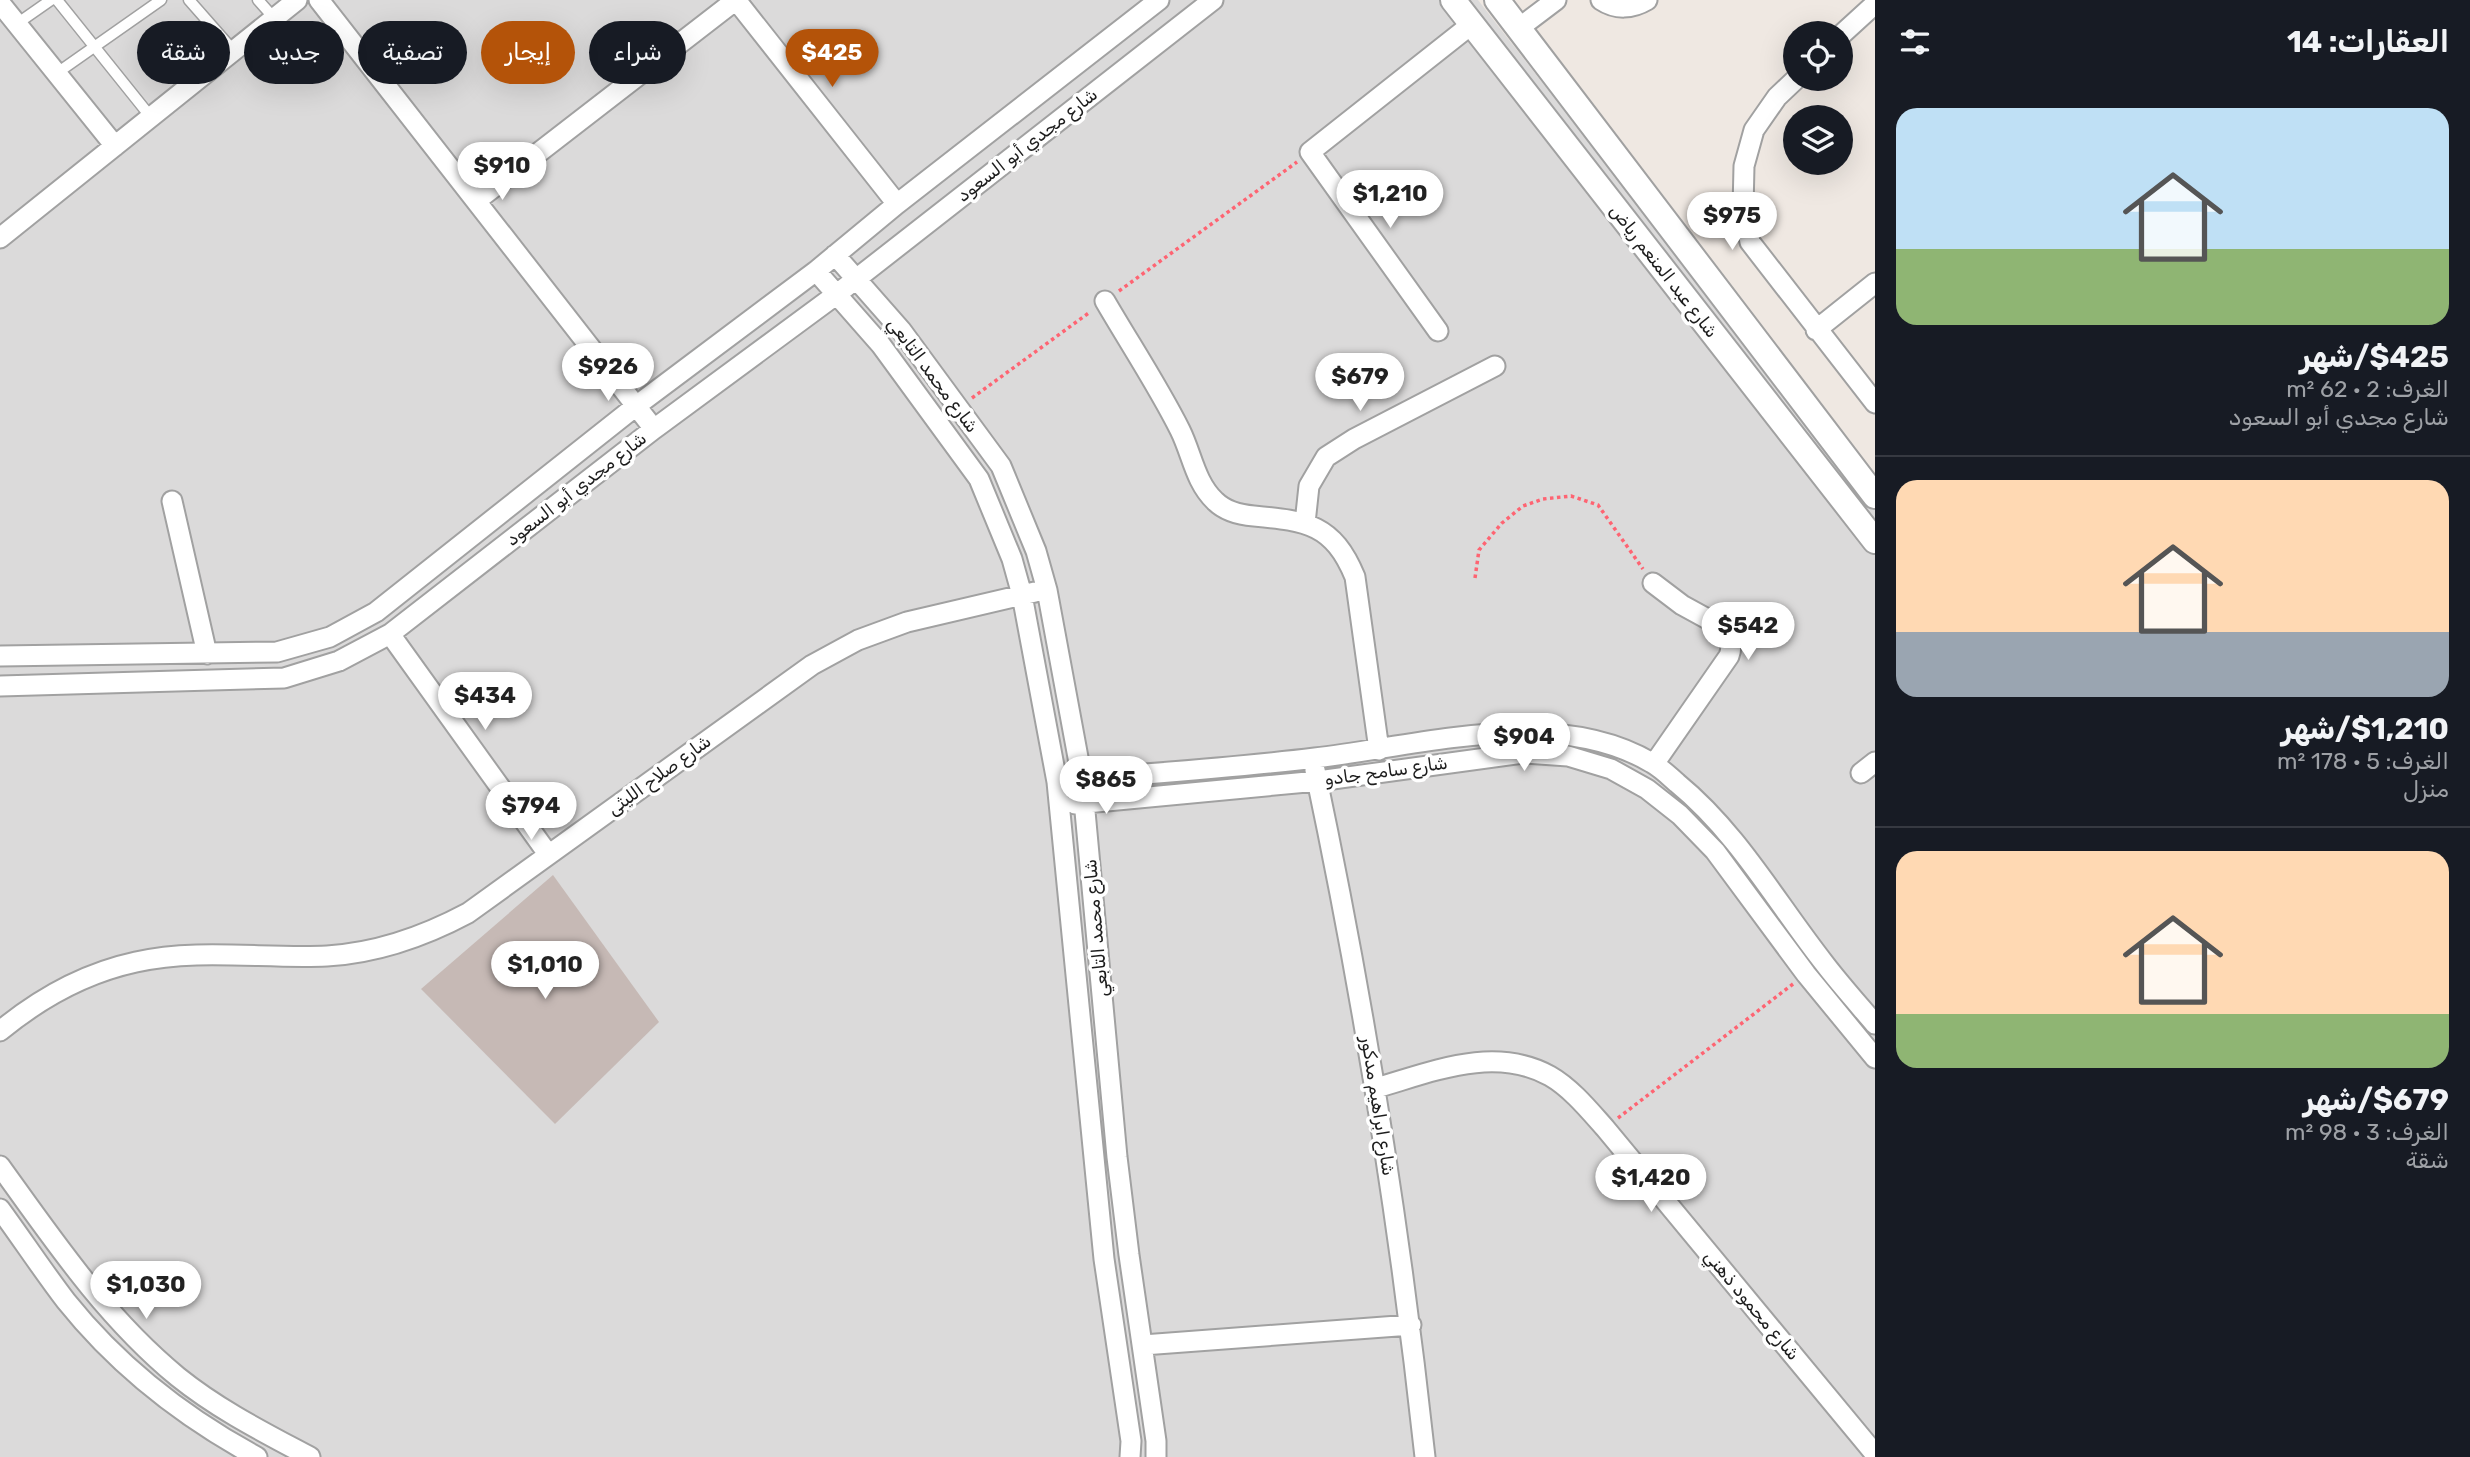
<!DOCTYPE html>
<html lang="ar">
<head>
<meta charset="utf-8">
<style>
	:root { --surface:#171b24; --page:#20242c; --text:#f1f3f6; --muted:#9ea1a6; --line:#363941; --accent:#b45309 }
	body { margin:0; font-family:Rubik,Cairo,sans-serif; background:var(--page); color:var(--text); direction:rtl; height:100vh; display:flex; flex-direction:column; font-size:26px; white-space:nowrap }
	* { box-sizing:border-box; margin:0 }
	p { font-size:23px; color:var(--muted) }
	.icon { flex:none; width:38px; height:38px; fill:none; stroke:currentColor; stroke-width:2; stroke-linecap:round; stroke-linejoin:round }
	.map { position:relative; flex:1; overflow:hidden; direction:ltr }
	.details { display:flex; flex-direction:column; background:var(--surface); width:595px }
	.details>* { flex:none }
	.guide { position:absolute; left:21px; top:21px; width:665px; height:63px; direction:rtl; display:flex; gap:14px }
	.tools { position:absolute; left:1783px; top:21px; display:grid; gap:14px }
	.tools a { display:grid; place-items:center; width:70px; height:70px; border-radius:50%; background:var(--surface); box-shadow:0 7px 28px #0002; font-size:35px }
	.price { position:absolute; translate:-50% -60px; padding:0 16px; border-radius:24px; background:#fff; color:#222; font-size:23px; line-height:46px; filter:drop-shadow(0 2px 4px #0008) }
	.price::after { content:''; position:absolute; left:50%; top:42px; width:21px; height:16px; margin-left:-10px; background:inherit; clip-path:polygon(0 0,100% 0,50% 100%) }
	.price.on { background:var(--accent); color:#fff }
	ul { padding:0; list-style:none }
	li { display:grid; align-content:center; gap:14px; height:371px; padding:0 21px }
	li+li { border-top:2px solid var(--line) }
	li span { display:grid; place-items:center; height:217px; border-radius:21px; color:#555 }
	li>.icon { margin-inline-start:auto }
	span .icon { width:126px; height:126px; fill:#fffc; stroke-width:1 }
	li b { font-size:30px }
	h2 { display:flex; justify-content:space-between; align-items:center; height:84px; padding:0 21px; font-size:30px }
	.pill { padding:0 24px; border-radius:32px; background:var(--surface); box-shadow:0 7px 28px #0002; font-size:24px; line-height:63px }
	.pill.on { background:var(--accent); color:#fff }
	main { display:flex; flex:1; min-height:0 }
	.map>svg:first-child { display:block }
</style>
</head>
<body>
<main>
<section class="details">
<h2>العقارات: 14<svg class="icon" aria-label="filters" viewBox="0 0 24 24"><path d="M4 7h16M4 17h16"/><circle cx="9" cy="7" r="2"/><circle cx="15" cy="17" r="2"/></svg></h2>
<ul>
<li><span style="background:linear-gradient(#bfe0f5 65%,#8fb573 0)"><svg class="icon" aria-label="home" viewBox="0 0 24 24"><path d="M3 11l9-7 9 7M6 9v11h12V9"/></svg></span><div><b>$425/شهر</b><p>الغرف: 2 · 62 m²</p><p>شارع مجدي أبو السعود</p></div></li>
<li><span style="background:linear-gradient(#ffd9b3 70%,#9aa5b1 0)"><svg class="icon" aria-label="home" viewBox="0 0 24 24"><path d="M3 11l9-7 9 7M6 9v11h12V9"/></svg></span><div><b>$1,210/شهر</b><p>الغرف: 5 · 178 m²</p><p>منزل</p></div></li>
<li><span style="background:linear-gradient(#ffd9b3 75%,#8fb573 0)"><svg class="icon" aria-label="home" viewBox="0 0 24 24"><path d="M3 11l9-7 9 7M6 9v11h12V9"/></svg></span><div><b>$679/شهر</b><p>الغرف: 3 · 98 m²</p><p>شقة</p></div></li>
</ul>
</section>
<div class="map">
<svg width="1875" height="1457" viewBox="0 0 1875 1457">
	<rect width="100%" height="100%" fill="#efe8e2"/>
	<path fill="#dbdada" d="M0 0H1478L1875 510V1457H0Z"/>
	<path fill="#c6b9b5" d="M553 875 659 1022 555 1124 421 989Z"/>
	<g fill="none" stroke-linecap="round" stroke-linejoin="round">
		<defs>
			<path id="service" d="M57 0 150 116
				M189 0 233 50
				M258 0 274 18
				M18 23 51 0
				M57 73 161 0"/>
			<path id="minor" d="M319 0 654 429
				M736 0 897 204
				M1601 0C1616 10 1632 9 1647 0
				M0 3 115 146
				M1519 28 1556 0
				M1841 35 1875 4
				M1796 79 1777 97 1754 130 1744 166 1743 209 1750 242 1875 403
				M476 201 736 0
				M0 238 297 0
				M835 255 901 330 1001 466 1036 551 1047 590 1082 779 1117 1157 1129 1255 1156 1441V1457
				M816 271 881 345 979 479 1012 559 1022 595 1057 782 1104 1259 1131 1441 1130 1457
				M1105 301C1130 344 1158 386 1180 430 1192 454 1195 482 1215 501 1225 511 1241 515 1254 516 1307 521 1333 524 1355 577L1379 750
				M1816 330 1875 283
				M1438 331 1310 152 1472 24
				M172 501 207 654
				M1305 523 1309 486 1326 457 1354 439 1495 366
				M1653 583 1682 605 1724 628C1730 638 1733 645 1729 656L1654 764
				M390 634 548 854
				M0 656 277 652 330 637 376 612 636 406 816 271 897 204 1159 0
				M0 686 284 678 339 661 390 634 654 429 837 294 1213 0
				M1315 770C1363 997 1400 1226 1425 1457
				M1861 773 1875 762
				M1072 780C1153 773 1234 768 1315 758 1420 746 1555 705 1652 763 1661 768 1669 776 1677 783 1738 833 1776 902 1824 963 1840 984 1858 1004 1875 1024
				M1075 804 1318 781 1523 753 1568 756 1611 769 1647 789 1680 815 1715 851 1806 974 1875 1058
				M0 1031C40 998 85 973 136 962 198 948 264 959 327 956 378 953 423 937 468 913L812 665 858 640 907 622 1035 592
				M1376 1088C1432 1072 1494 1045 1550 1076 1571 1088 1589 1110 1605 1128L1875 1454
				M0 1166C54 1241 106 1318 178 1377 219 1410 265 1433 310 1457
				M0 1209C22 1239 43 1271 66 1301 118 1366 185 1418 257 1457
				M1143 1345 1411 1325"/>
			<path id="tertiary" d="M1453 0 1875 541
				M1497 0 1875 496"/>
		</defs>
		<use href="#service" stroke="#a1a1a1" stroke-width="13"/>
		<use href="#minor" stroke="#a1a1a1" stroke-width="23"/>
		<use href="#tertiary" stroke="#a1a1a1" stroke-width="28"/>
		<path stroke="#fe6472" stroke-width="3.5" stroke-dasharray="3.5 3.5" stroke-linecap="butt" d="M1119 291 1297 162
			M972 398 1090 312
			M1475 578 1479 550 1502 523 1523 506 1543 499 1571 496 1598 505 1643 569
			M1618 1118 1793 984"/>
		<use href="#service" stroke="#fff" stroke-width="10"/>
		<use href="#minor" stroke="#fff" stroke-width="19"/>
		<use href="#tertiary" stroke="#fff" stroke-width="24"/>
	</g>
	<g text-anchor="middle" dominant-baseline="central" stroke-width="7" stroke-linejoin="round" paint-order="stroke">
		<g font-size="18" fill="#1d1d1d" stroke="#fff">
			<text transform="translate(1027 145) rotate(-38)">شارع مجدي أبو السعود</text>
			<text transform="translate(1664 271) rotate(52)">شارع عبد المنعم رياض</text>
			<text transform="translate(933 375) rotate(53)">شارع محمد التابعي</text>
			<text transform="translate(576 489) rotate(-38)">شارع مجدي أبو السعود</text>
			<text transform="translate(1386 771) rotate(-8)">شارع سامح جادو</text>
			<text transform="translate(659 775) rotate(-36)">شارع صلاح الليثى</text>
			<text transform="translate(1096 928) rotate(-95)">شارع محمد التابعي</text>
			<text transform="translate(1378 1106) rotate(81)">شارع ابراهيم مدكور</text>
			<text transform="translate(1752 1305) rotate(50)">شارع محمود ذهني</text>
		</g>
	</g>
</svg>
<div class="tools">
<a><svg class="icon" aria-label="locate" viewBox="0 0 24 24"><circle cx="12" cy="12" r="6"/><path d="M12 2v4M12 18v4M2 12h4M18 12h4"/></svg></a>
<a><svg class="icon" aria-label="layers" viewBox="0 0 24 24"><path d="M12 4l9 5-9 5-9-5zM3 14l9 5 9-5"/></svg></a>
</div>
<b class="price on" style="left:832px;top:89px">$425</b>
<b class="price" style="left:502px;top:202px">$910</b>
<b class="price" style="left:1390px;top:230px">$1,210</b>
<b class="price" style="left:1732px;top:252px">$975</b>
<b class="price" style="left:608px;top:403px">$926</b>
<b class="price" style="left:1360px;top:413px">$679</b>
<b class="price" style="left:1748px;top:662px">$542</b>
<b class="price" style="left:485px;top:732px">$434</b>
<b class="price" style="left:1524px;top:773px">$904</b>
<b class="price" style="left:1106px;top:816px">$865</b>
<b class="price" style="left:531px;top:842px">$794</b>
<b class="price" style="left:545px;top:1001px">$1,010</b>
<b class="price" style="left:1651px;top:1214px">$1,420</b>
<b class="price" style="left:146px;top:1321px">$1,030</b>
<div class="guide">
<a class="pill">شراء</a>
<a class="pill on">إيجار</a>
<a class="pill">تصفية</a>
<a class="pill">جديد</a>
<a class="pill">شقة</a>
</div>
</div>
</main>
</body>
</html>
